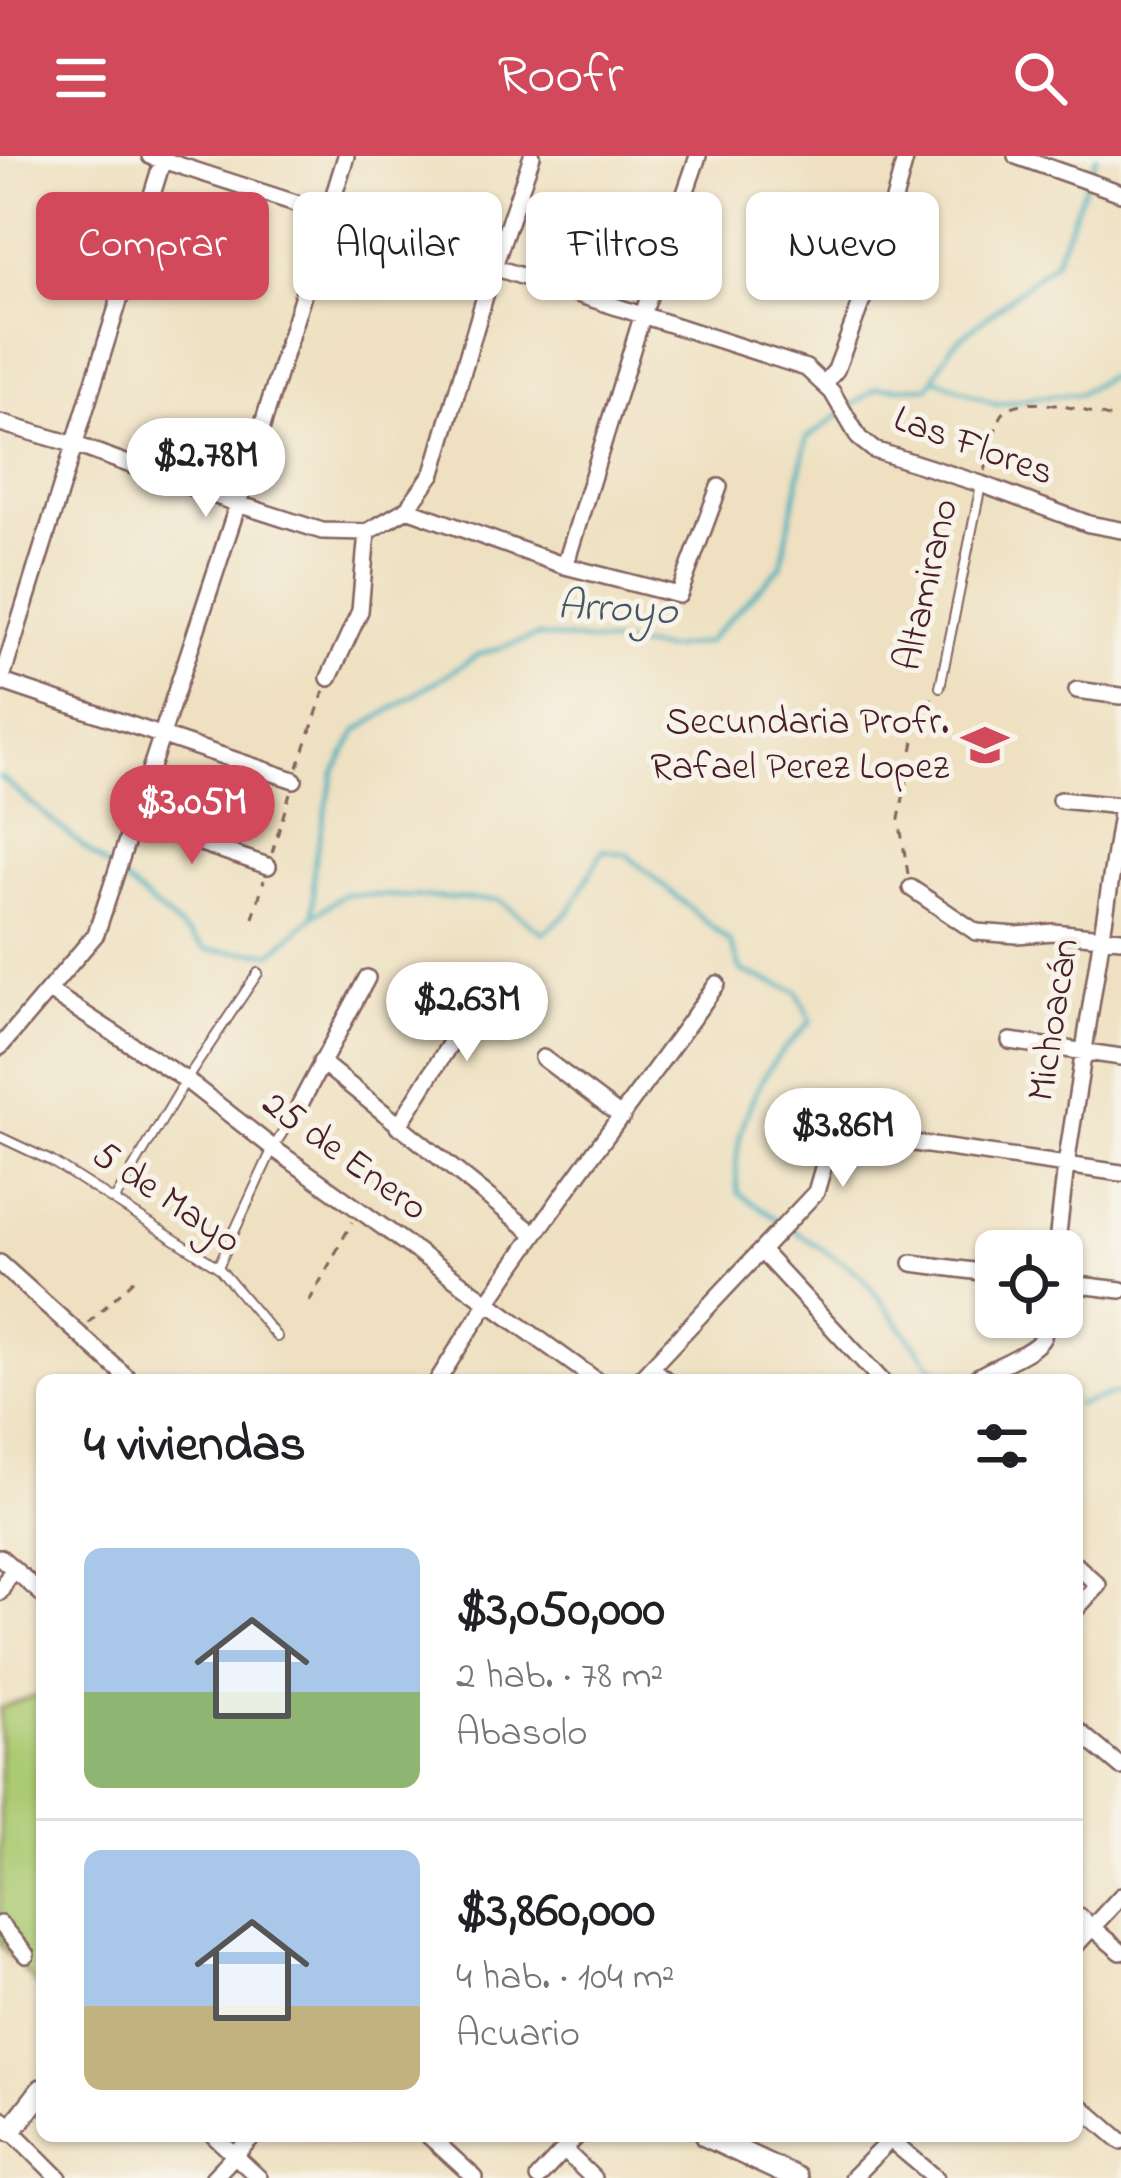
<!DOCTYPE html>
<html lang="es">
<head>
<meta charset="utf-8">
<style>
	:root { --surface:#fff; --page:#f2f2f2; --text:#202124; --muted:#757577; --line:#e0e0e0; --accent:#d1495b }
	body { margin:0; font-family:"Indie Flower",sans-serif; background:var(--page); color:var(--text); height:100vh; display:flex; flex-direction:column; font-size:45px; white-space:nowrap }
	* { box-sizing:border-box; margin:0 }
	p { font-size:39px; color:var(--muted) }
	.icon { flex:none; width:66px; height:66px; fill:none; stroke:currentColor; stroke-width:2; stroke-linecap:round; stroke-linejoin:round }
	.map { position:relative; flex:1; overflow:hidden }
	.sheet { position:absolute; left:36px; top:1218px; width:1047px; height:768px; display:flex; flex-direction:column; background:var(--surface); border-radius:18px; box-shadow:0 3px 9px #0004 }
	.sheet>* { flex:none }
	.hud { position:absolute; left:36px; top:36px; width:1050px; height:108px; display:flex; gap:24px }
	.tools { position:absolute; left:975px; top:1074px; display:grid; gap:24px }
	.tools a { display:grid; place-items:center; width:108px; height:108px; border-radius:18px; background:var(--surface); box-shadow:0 3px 9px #0004; font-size:60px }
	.price { position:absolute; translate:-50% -102px; padding:0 27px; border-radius:42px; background:#fff; color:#222; font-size:39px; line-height:78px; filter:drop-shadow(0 3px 6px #0008) }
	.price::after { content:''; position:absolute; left:50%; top:72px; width:36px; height:27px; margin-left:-18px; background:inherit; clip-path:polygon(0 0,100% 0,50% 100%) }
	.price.selected { background:var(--accent); color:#fff }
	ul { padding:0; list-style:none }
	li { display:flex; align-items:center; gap:36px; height:300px; padding:0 48px }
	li+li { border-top:3px solid var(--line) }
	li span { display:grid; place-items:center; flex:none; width:336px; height:240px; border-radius:18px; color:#555 }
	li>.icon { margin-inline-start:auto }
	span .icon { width:144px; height:144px; fill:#fffc; stroke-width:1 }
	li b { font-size:51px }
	h2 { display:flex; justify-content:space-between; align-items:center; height:144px; padding:0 48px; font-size:51px }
	.chip { padding:0 42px; border-radius:18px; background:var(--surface); box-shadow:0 3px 9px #0004; font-size:42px; line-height:108px }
	.chip.selected { background:var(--accent); color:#fff }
	header { display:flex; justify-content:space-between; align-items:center; height:156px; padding:0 48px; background:var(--accent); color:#fff; font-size:54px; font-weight:600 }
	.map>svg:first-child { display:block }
</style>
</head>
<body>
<header><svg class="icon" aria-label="menu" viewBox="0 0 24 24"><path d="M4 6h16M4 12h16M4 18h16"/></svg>Roofr<svg class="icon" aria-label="search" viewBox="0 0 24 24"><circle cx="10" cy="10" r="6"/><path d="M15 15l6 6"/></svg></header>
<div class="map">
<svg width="1121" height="2022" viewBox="0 0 1121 2022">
	<rect width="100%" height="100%" fill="#f7f3e8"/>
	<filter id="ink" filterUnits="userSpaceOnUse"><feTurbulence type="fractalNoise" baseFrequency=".00833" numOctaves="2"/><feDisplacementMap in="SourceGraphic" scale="24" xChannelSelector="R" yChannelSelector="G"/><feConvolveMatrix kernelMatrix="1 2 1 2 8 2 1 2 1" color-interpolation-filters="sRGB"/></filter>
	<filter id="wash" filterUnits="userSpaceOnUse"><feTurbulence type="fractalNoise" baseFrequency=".004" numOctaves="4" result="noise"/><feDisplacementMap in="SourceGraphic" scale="48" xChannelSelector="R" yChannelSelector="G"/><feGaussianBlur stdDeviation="2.7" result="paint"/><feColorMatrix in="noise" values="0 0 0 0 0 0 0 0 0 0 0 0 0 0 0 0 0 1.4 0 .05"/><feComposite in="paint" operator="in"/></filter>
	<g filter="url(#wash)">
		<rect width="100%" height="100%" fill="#eee0c0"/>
		<path fill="#acca72" stroke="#7b744e" stroke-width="3" d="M42 1538V1836L0 1788V1552Z"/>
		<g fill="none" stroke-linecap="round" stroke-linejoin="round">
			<path stroke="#3fadbc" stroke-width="4.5" d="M934 222 996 249 1040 241 1079 238 1107 221H1121
				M0 621 111 714
				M119 721 207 794 272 797 313 760 345 738 499 744 543 777 570 755 603 694 626 698 730 786 742 816 797 835 811 865C796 881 777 898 766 917 745 953 731 996 738 1037L781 1066
				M313 759 314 707 334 617 357 575 478 499 537 480 665 493 707 486 781 410 807 282 877 232 929 231 952 189 1055 105 1097 0
				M791 1072 861 1119 933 1212 969 1224
				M1077 1249 1113 1238 1121 1239"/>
		</g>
	</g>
	<g filter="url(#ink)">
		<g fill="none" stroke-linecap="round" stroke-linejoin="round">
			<defs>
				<path id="lane" d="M940 531 981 329
					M0 981 51 1005 218 1111 277 1181
					M114 1045 186 924 258 817
					M218 1111 273 992 298 952"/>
				<path id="street" d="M150 0 806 212 832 236 859 282 874 294 981 328 1089 368 1121 374
					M1016 0 1121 37
					M824 228 836 214 879 99 906 0
					M0 267 76 289 238 348 322 375 367 376 407 353 433 317 493 113 532 0
					M407 353 565 410 679 439 719 331
					M565 410 642 161 698 0
					M329 522 360 455 367 376
					M0 525 294 624
					M0 528 164 0
					M1077 534 1121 540
					M1060 644 1121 650
					M133 664 268 710
					M911 732 976 776 1017 779 1053 776 1121 783
					M49 835 186 924 273 992 596 1224
					M1010 885 1121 901
					M0 891 96 778 238 348 346 0
					M543 902 622 961
					M321 906 533 1077
					M299 950 367 822
					M398 971 493 819
					M803 971 1121 1017
					M1056 1095 1066 1009 1121 658
					M762 1096 881 1224
					M0 1107 130 1224
					M912 1107 996 1118
					M1062 1127 1121 1134
					M651 1211 666 1224
					M438 1224C523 1086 623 960 717 828
					M639 1224 816 1036 840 953
					M973 1224C989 1212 1036 1197 1043 1181 1044 1179 1046 1163 1047 1161
					M0 1401 42 1438
					M1077 1410 1098 1429 1077 1452
					M0 1436 13 1412
					M1077 1574 1121 1611
					M1077 1759 1121 1796
					M0 1768 26 1799
					M1077 1788 1121 1740
					M1077 1947 1121 1985
					M11 1974 59 2022
					M214 1980 259 2022
					M429 1980 475 2022
					M886 1980 936 2022
					M564 1994 593 2022
					M213 2022 253 1980
					M538 2022 577 1980
					M852 2022 894 1980"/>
				<path id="secondary" d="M0 1965 11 1974 42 1934
					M707 1980 796 2022"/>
			</defs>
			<use href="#lane" stroke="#83635f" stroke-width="12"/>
			<use href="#street" stroke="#83635f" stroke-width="20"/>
			<use href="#secondary" stroke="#83635f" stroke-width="26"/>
			<path stroke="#83635f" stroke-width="3" stroke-dasharray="9 9" stroke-linecap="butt" d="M985 315C990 298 993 274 1002 259 1018 233 1095 258 1121 264
				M298 611 324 535
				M272 697 290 637
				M908 718 899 663 918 564 932 542
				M253 762 264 724
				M309 1146 352 1066
				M88 1167 135 1123"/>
			<use href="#lane" stroke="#fff" stroke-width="8"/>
			<use href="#street" stroke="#fff" stroke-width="15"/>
			<use href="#secondary" stroke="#fff" stroke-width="21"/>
		</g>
	</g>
	<defs>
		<symbol id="school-bare" viewBox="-9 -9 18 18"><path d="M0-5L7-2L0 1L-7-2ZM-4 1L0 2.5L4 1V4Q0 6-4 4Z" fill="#d1495b" stroke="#f7f3e8" stroke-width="2.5" paint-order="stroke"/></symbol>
	</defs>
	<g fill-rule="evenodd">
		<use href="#school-bare" x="952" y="556" width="66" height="66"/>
	</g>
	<g text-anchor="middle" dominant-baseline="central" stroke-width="10" stroke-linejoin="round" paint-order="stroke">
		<g font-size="39" fill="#4a1f2b" stroke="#f7f3e8">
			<text transform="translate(973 291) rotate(20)">Las Flores</text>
			<text transform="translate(928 429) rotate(-77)">Altamirano</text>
			<text transform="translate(1055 864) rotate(-81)">Michoacán</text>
			<text transform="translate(344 1001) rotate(36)">25 de Enero</text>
			<text transform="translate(166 1043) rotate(34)">5 de Mayo</text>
		</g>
		<g font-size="39" fill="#4a1f2b" stroke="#f7f3e8" text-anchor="end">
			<text x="949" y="567">Secundaria Profr.<tspan x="949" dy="45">Rafael Perez Lopez</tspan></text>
		</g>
		<g font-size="42" font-style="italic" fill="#465865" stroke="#f7f3e8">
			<text transform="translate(617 454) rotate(3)">Arroyo</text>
		</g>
	</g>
</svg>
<div class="tools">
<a><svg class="icon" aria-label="locate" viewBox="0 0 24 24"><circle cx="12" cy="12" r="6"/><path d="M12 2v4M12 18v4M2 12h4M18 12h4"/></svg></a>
</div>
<b class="price" style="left:206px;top:364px">$2.78M</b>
<b class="price selected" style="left:192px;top:711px">$3.05M</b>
<b class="price" style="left:467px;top:908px">$2.63M</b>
<b class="price" style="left:843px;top:1034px">$3.86M</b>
<div class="hud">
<a class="chip selected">Comprar</a>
<a class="chip">Alquilar</a>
<a class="chip">Filtros</a>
<a class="chip">Nuevo</a>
</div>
<section class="sheet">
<h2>4 viviendas<svg class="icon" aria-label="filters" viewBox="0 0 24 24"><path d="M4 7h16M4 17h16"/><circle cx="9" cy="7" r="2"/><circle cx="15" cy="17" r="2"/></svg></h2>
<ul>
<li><span style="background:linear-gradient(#a9c7e8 60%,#8fb573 0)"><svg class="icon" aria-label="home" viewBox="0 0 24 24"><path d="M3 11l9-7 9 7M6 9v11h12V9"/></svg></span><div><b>$3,050,000</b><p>2 hab. · 78 m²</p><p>Abasolo</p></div></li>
<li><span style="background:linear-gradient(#a9c7e8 65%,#c2b280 0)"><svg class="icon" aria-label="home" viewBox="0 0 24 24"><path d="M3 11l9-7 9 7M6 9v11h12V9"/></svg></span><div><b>$3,860,000</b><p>4 hab. · 104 m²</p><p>Acuario</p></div></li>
</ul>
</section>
</div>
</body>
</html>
